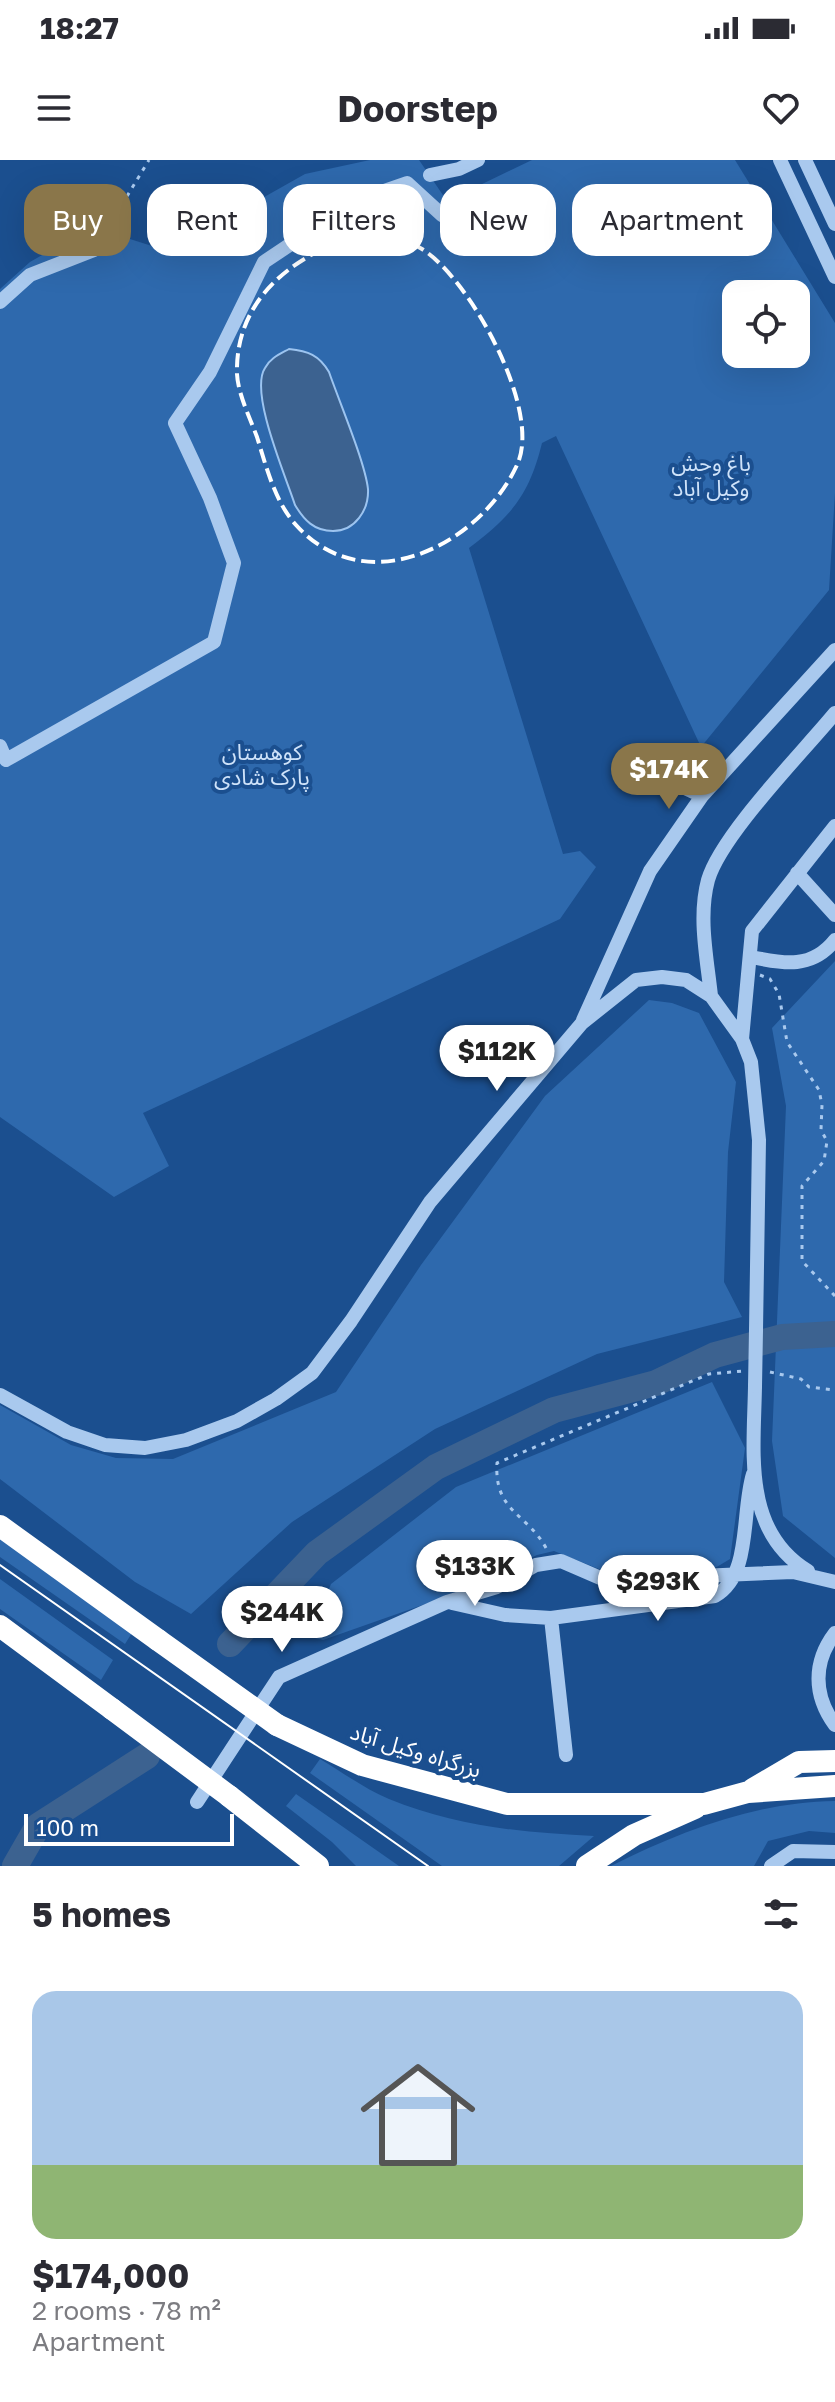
<!DOCTYPE html>
<html lang="en">
<head>
<meta charset="utf-8">
<style>
	:root { --surface:#fff; --page:#f2f2f3; --text:#2b2b33; --muted:#7c7c81; --accent:#8a764a }
	body { margin:0; font-family:"Golos Text","Noto Sans Arabic",sans-serif; background:var(--page); color:var(--text); height:100vh; display:flex; flex-direction:column; font-size:30px; white-space:nowrap }
	* { box-sizing:border-box; margin:0 }
	p { font-size:26px; color:var(--muted) }
	.icon { flex:none; width:44px; height:44px; fill:none; stroke:currentColor; stroke-width:2; stroke-linecap:round; stroke-linejoin:round }
	.map { position:relative; height:1706px; overflow:hidden }
	.drawer { display:flex; flex-direction:column; background:var(--surface); flex:1 }
	.drawer>* { flex:none }
	.guide { position:absolute; left:24px; top:24px; width:788px; height:72px; display:flex; gap:16px }
	.buttons { position:absolute; left:722px; top:120px; display:grid; gap:16px }
	.buttons a { display:grid; place-items:center; width:88px; height:88px; border-radius:16px; background:var(--surface); box-shadow:0 8px 32px #0002; font-size:40px }
	.scale { position:absolute; left:24px; bottom:20px; width:210px; box-sizing:border-box; padding-left:8px; border:4px solid #fff; border-top:0; font-size:22px; line-height:28px; white-space:nowrap; color:#fff; -webkit-text-stroke:6px #1b4f8f; paint-order:stroke }
	.price { position:absolute; translate:-50% -68px; padding:0 18px; border-radius:28px; background:#fff; color:#222; font-size:26px; line-height:52px; filter:drop-shadow(0 2px 4px #0008) }
	.price::after { content:''; position:absolute; left:50%; top:48px; width:24px; height:18px; margin-left:-12px; background:inherit; clip-path:polygon(0 0,100% 0,50% 100%) }
	.price.on { background:var(--accent); color:#fff }
	ul { padding:0; list-style:none }
	li { display:grid; align-content:center; gap:16px; height:424px; padding:0 32px }
	li span { display:grid; place-items:center; height:248px; border-radius:24px; color:#555 }
	li>.icon { margin-inline-start:auto }
	span .icon { width:144px; height:144px; fill:#fffc; stroke-width:1 }
	li b { font-size:34px }
	h2 { display:flex; justify-content:space-between; align-items:center; height:96px; padding:0 32px; font-size:34px }
	.tag { padding:0 28px; border-radius:24px; background:var(--surface); box-shadow:0 8px 32px #0002; font-size:28px; line-height:72px }
	.tag.on { background:var(--accent); color:#fff }
	.status { display:flex; justify-content:space-between; align-items:center; height:56px; padding:0 40px; background:var(--surface); direction:ltr }
	.status svg { height:22px; fill:currentColor }
	header { display:flex; justify-content:space-between; align-items:center; height:104px; padding:0 32px; background:var(--surface); font-size:36px; font-weight:700 }
	.map>svg:first-child { display:block }
</style>
</head>
<body>
<div class="status"><b>18:27</b><svg viewBox="0 0 49 12"><path d="M0 12V9h3v3zM5 12V6h3v6zM10 12V3h3v9zM15 12V0h3v12zM26 1h20v11H26zM47 4h2v5h-2z"/></svg></div>
<header><svg class="icon" aria-label="menu" viewBox="0 0 24 24"><path d="M4 6h16M4 12h16M4 18h16"/></svg>Doorstep<svg class="icon" aria-label="heart" viewBox="0 0 24 24"><path d="M12 20l-8-8c-3-5 5-10 8-4 3-6 11-1 8 4z"/></svg></header>
<div class="map">
<svg width="835" height="1706" viewBox="0 0 835 1706">
	<rect width="100%" height="100%" fill="#1b4f8f"/>
	<path fill="#2e69ad" fill-rule="evenodd" d="M370 0H419L447 41 532 0H735L835 163V333L829 430 701 587 556 276 542 283C529 336 511 356 469 388L563 694 580 691 596 707 560 759 143 953 169 1006 114 1037 0 957V129L30 102 77 75 111 73 152 86 181 84 305 14ZM736 134H796V194H736Z
		M835 801V1398L783 1356 772 1281 786 946 772 868Z
		M649 840 672 843 699 853 736 922 728 992 724 1122 742 1157 597 1194 435 1269 292 1362 191 1454 135 1422 0 1319V1245L71 1285 116 1298 173 1299 336 1232 421 1105 545 936Z
		M712 1222 745 1288 730 1399 715 1408 614 1415 554 1391 537 1395 468 1429 323 1480 315 1478 313 1469 331 1424 456 1327Z
		M0 1370 137 1465 125 1484 0 1397Z
		M0 1419 113 1500 101 1520 0 1449Z
		M320 1599C342 1612 365 1629 389 1639 455 1666 524 1673 594 1676L559 1706H442L310 1613Z
		M296 1634 399 1706H356L332 1682 286 1646Z
		M835 1641V1673L809 1671 768 1681 754 1706H611C681 1671 756 1642 835 1641Z"/>
	<path fill="#3c6290" stroke="#9cc4f0" stroke-width="2" d="M289 189C308 191 319 195 329 212 339 241 365 302 368 329 369 350 355 371 333 371 314 371 304 360 295 345 286 317 249 232 265 208 270 198 280 194 289 189Z"/>
	<g fill="none" stroke-linecap="round" stroke-linejoin="round">
		<path stroke="#3c6290" stroke-width="26" d="M230 1484 317 1393 436 1307 554 1250 656 1223 715 1195 782 1177 835 1174
			M15 1706 38 1666 147 1596"/>
		<path stroke="#a9c9ee" stroke-width="3" stroke-dasharray="4 6" stroke-linecap="butt" d="M101 79 149 0
			M760 815 770 819 779 834 787 882 819 930 822 945 821 970 827 981 824 1001 802 1026V1101L835 1136
			M770 1212 801 1219 809 1227 835 1230
			M546 1388C527 1353 494 1352 497 1303L709 1214 743 1211"/>
		<path stroke="#a9c9ee" stroke-width="14" d="M780 0 835 117
			M805 0 835 64
			M430 15 459 9 478 0
			M0 142 30 115 94 90
			M0 586 6 600 214 482 234 403 210 338 175 263 210 212 264 102 355 41 407 23 442 55
			M652 613 702 636
			M797 713 835 755
			M752 797C784 804 812 809 835 780
			M711 836C707 798 698 757 708 720 721 675 803 592 835 553
			M583 860 650 711 702 636 835 490
			M742 879 752 771 835 666
			M755 1226C754 1292 742 1371 808 1411
			M0 1235 67 1272 105 1285 145 1288 186 1280 237 1261 276 1239 312 1213 351 1161 430 1042 582 863 636 820 662 817 686 820 711 836 742 879 751 902 759 980 756 1170
			M452 1443 505 1455 551 1458 715 1436C752 1415 741 1353 753 1314
			M551 1458 566 1595
			M835 1473C813 1502 813 1535 835 1565
			M197 1642 279 1517 447 1442 497 1427 536 1405 561 1401 605 1420 793 1412 835 1422
			M771 1706 793 1691 835 1692"/>
		<path stroke="#fff" stroke-width="22" d="M0 1366 158 1480
			M0 1466 112 1549
			M277 1565 362 1605 507 1644H704L748 1632 835 1626
			M753 1629 799 1602 835 1601
			M229 1636 318 1706
			M587 1706 634 1675 695 1648"/>
		<path stroke="#fff" stroke-width="2" d="M0 1405 428 1706"/>
		<path stroke="#fff" stroke-width="4" stroke-dasharray="14 6" stroke-linecap="butt" d="M352 77C375 77 401 76 422 89 469 118 543 250 517 305 480 385 366 443 296 365 275 342 266 306 257 277 250 258 238 234 237 214 235 141 290 98 352 77Z"/>
		<path stroke="#a9c9ee" stroke-width="14" d="M755 1226 756 1170"/>
		<path stroke="#fff" stroke-width="22" d="M158 1480 277 1565
			M112 1549 229 1636"/>
	</g>
	<g text-anchor="middle" dominant-baseline="central" stroke-width="8" stroke-linejoin="round" paint-order="stroke">
		<g font-size="22" fill="#cfe3fa" stroke="#1b4f8f">
			<text x="711" y="302">باغ وحش<tspan x="711" dy="25">وکیل آباد</tspan></text>
			<text x="262" y="591">کوهستان<tspan x="262" dy="25">پارک شادی</tspan></text>
		</g>
		<g font-size="22" fill="#fff" stroke="#1b4f8f">
			<text transform="translate(416 1590) rotate(17)">بزرگراه وکیل آباد</text>
		</g>
	</g>
</svg>
<div class="buttons">
<a><svg class="icon" aria-label="locate" viewBox="0 0 24 24"><circle cx="12" cy="12" r="6"/><path d="M12 2v4M12 18v4M2 12h4M18 12h4"/></svg></a>
</div>
<div class="scale">100 m</div>
<b class="price on" style="left:669px;top:651px">$174K</b>
<b class="price" style="left:497px;top:933px">$112K</b>
<b class="price" style="left:475px;top:1448px">$133K</b>
<b class="price" style="left:658px;top:1463px">$293K</b>
<b class="price" style="left:282px;top:1494px">$244K</b>
<div class="guide">
<a class="tag on">Buy</a>
<a class="tag">Rent</a>
<a class="tag">Filters</a>
<a class="tag">New</a>
<a class="tag">Apartment</a>
</div>
</div>
<section class="drawer">
<h2>5 homes<svg class="icon" aria-label="filters" viewBox="0 0 24 24"><path d="M4 7h16M4 17h16"/><circle cx="9" cy="7" r="2"/><circle cx="15" cy="17" r="2"/></svg></h2>
<ul>
<li><span style="background:linear-gradient(#a9c7e8 70%,#8fb573 0)"><svg class="icon" aria-label="home" viewBox="0 0 24 24"><path d="M3 11l9-7 9 7M6 9v11h12V9"/></svg></span><div><b>$174,000</b><p>2 rooms · 78 m²</p><p>Apartment</p></div></li>
</ul>
</section>
</body>
</html>
